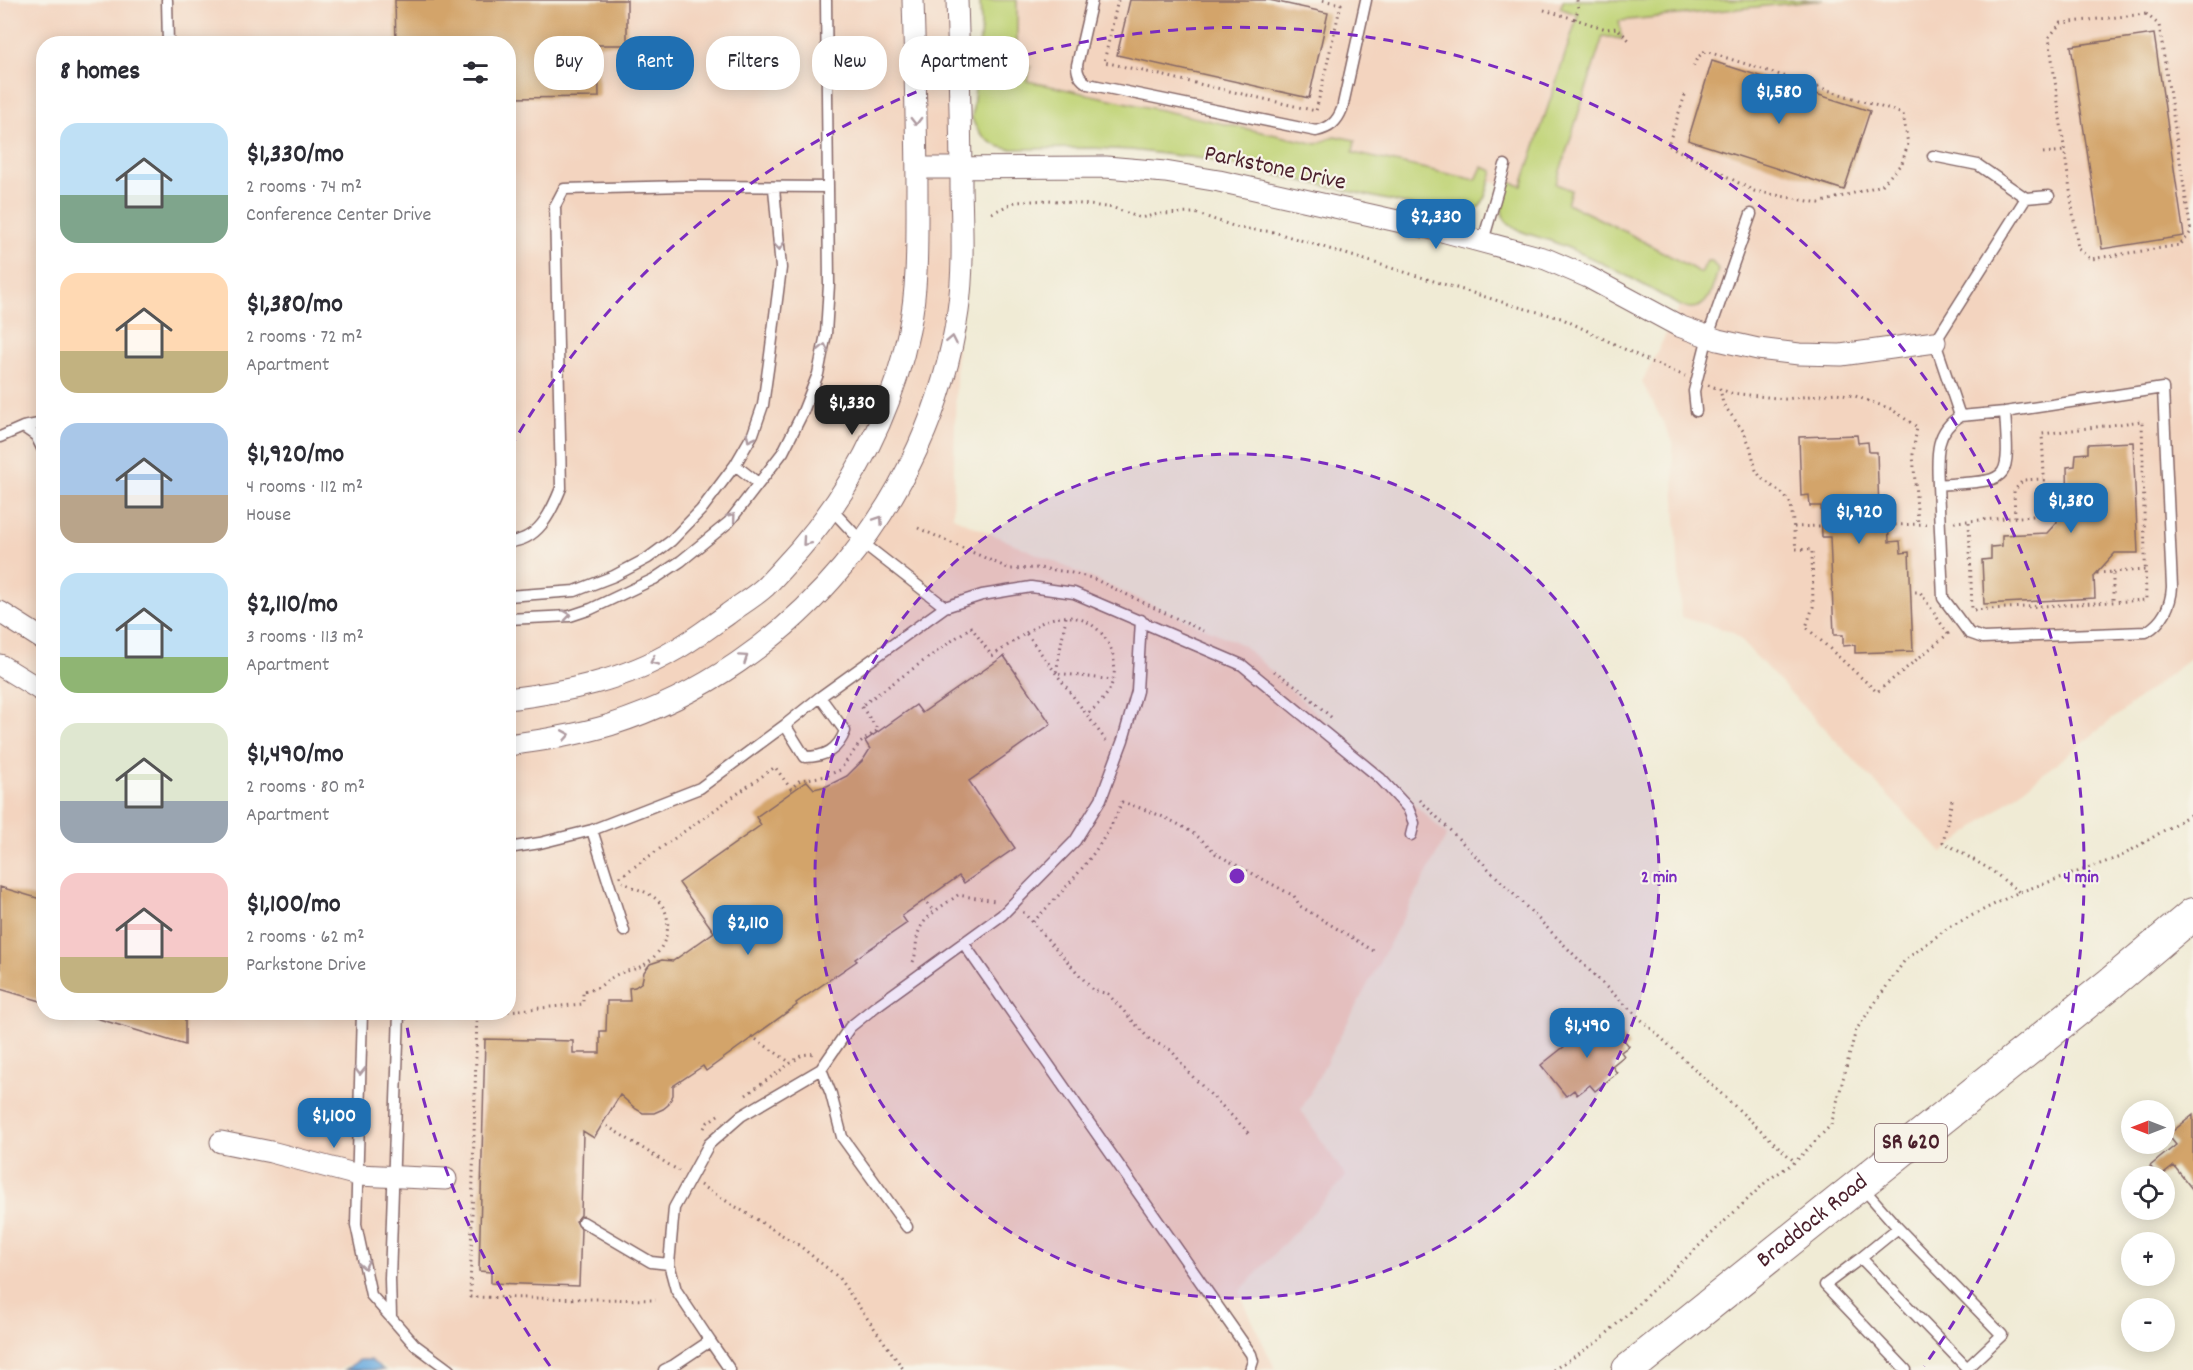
<!DOCTYPE html>
<html lang="en">
<head>
<meta charset="utf-8">
<style>
	:root { --surface:#fff; --page:#f2f2f3; --text:#2b2b33; --muted:#7c7c81; --accent:#1f6fb2 }
	body { margin:0; font-family:Dekko,sans-serif; background:var(--page); color:var(--text); height:100vh; display:flex; flex-direction:column; font-size:22px; white-space:nowrap }
	* { box-sizing:border-box; margin:0 }
	p { font-size:20px; color:var(--muted) }
	.icon { flex:none; width:33px; height:33px; fill:none; stroke:currentColor; stroke-width:2; stroke-linecap:round; stroke-linejoin:round }
	.map { position:relative; flex:1; overflow:hidden }
	.details { position:absolute; left:36px; top:36px; width:480px; height:984px; display:flex; flex-direction:column; background:var(--surface); border-radius:24px; box-shadow:0 3px 15px #0003 }
	.details>* { flex:none }
	.top-card { position:absolute; left:534px; top:36px; width:570px; height:54px; display:flex; gap:12px }
	.needle { width:39px; rotate:270deg }
	.tools { position:absolute; left:2121px; top:1100px; display:grid; gap:12px }
	.tools a { display:grid; place-items:center; width:54px; height:54px; border-radius:50%; background:var(--surface); box-shadow:0 3px 15px #0003; font-size:30px }
	.price { position:absolute; translate:-50% -51px; padding:0 14px; border-radius:12px; background:var(--accent); color:#fff; font-size:20px; line-height:39px; filter:drop-shadow(0 2px 3px #0008) }
	.price::after { content:''; position:absolute; left:50%; top:36px; width:18px; height:14px; margin-left:-9px; background:inherit; clip-path:polygon(0 0,100% 0,50% 100%) }
	.price.active { background:#222; color:#fff }
	ul { padding:0; list-style:none }
	li { display:flex; align-items:center; gap:18px; height:150px; padding:0 24px }
	li span { display:grid; place-items:center; flex:none; width:168px; height:120px; border-radius:18px; color:#555 }
	li>.icon { margin-inline-start:auto }
	span .icon { width:72px; height:72px; fill:#fffc; stroke-width:1 }
	li b { font-size:26px }
	h2 { display:flex; justify-content:space-between; align-items:center; height:72px; padding:0 24px; font-size:26px }
	.pill { padding:0 21px; border-radius:24px; background:var(--surface); box-shadow:0 3px 15px #0003; font-size:21px; line-height:54px }
	.pill.active { background:var(--accent); color:#fff }
	.map>svg:first-child { display:block }
</style>
</head>
<body>
<div class="map">
<svg width="2193" height="1370" viewBox="0 0 2193 1370">
	<rect width="100%" height="100%" fill="#f7f3e8"/>
	<filter id="ink" filterUnits="userSpaceOnUse"><feTurbulence type="fractalNoise" baseFrequency=".0167" numOctaves="2"/><feDisplacementMap in="SourceGraphic" scale="12" xChannelSelector="R" yChannelSelector="G"/><feConvolveMatrix kernelMatrix="1 2 1 2 8 2 1 2 1" color-interpolation-filters="sRGB"/></filter>
	<filter id="wash" filterUnits="userSpaceOnUse"><feTurbulence type="fractalNoise" baseFrequency=".008" numOctaves="4" result="noise"/><feDisplacementMap in="SourceGraphic" scale="24" xChannelSelector="R" yChannelSelector="G"/><feGaussianBlur stdDeviation="1.35" result="paint"/><feColorMatrix in="noise" values="0 0 0 0 0 0 0 0 0 0 0 0 0 0 0 0 0 1.4 0 .05"/><feComposite in="paint" operator="in"/></filter>
	<g filter="url(#wash)">
		<rect width="100%" height="100%" fill="#f0ebd5"/>
		<path fill="#f3d4bf" fill-rule="evenodd" d="M0 0H964L953 517 1243 645 1447 835 1301 1110 1346 1177 1239 1292 1275 1369 390 1370 370 1360H359L338 1370H0ZM44 44H508V1012H44Z
			M1015 0H1571L1578 14 1522 186 1476 180 1027 81 1017 66Z
			M1823 0H2193V656L1942 853 1733 632 1681 617 1672 440 1642 382 1680 306 1690 309 1701 273 1567 203 1556 184 1603 36 1619 21Z"/>
		<path fill="#c1d478" stroke="#867a52" stroke-width="1.5" d="M980 0H1017V66L1031 67 1027 81 1317 144 1335 136 1355 140 1353 153 1476 180 1482 167 1493 171C1486 191 1485 216 1459 216L1205 159 1131 150 1092 148 1009 149C992 146 977 135 972 118L981 28Z
			M1564 0H1823L1619 21 1622 39 1603 36 1556 184 1571 190 1567 203 1626 232 1701 273 1707 261H1712L1718 270C1712 291 1708 315 1680 306 1640 282 1600 260 1556 243 1542 237 1515 233 1506 221 1497 210 1505 194 1509 182L1522 186 1578 15 1560 8Z"/>
		<path fill="#6cacdf" stroke="#5b6685" stroke-width="1.5" d="M359 1360H370L384 1370H345Z"/>
		<g id="blocks">
			<path fill="#d3a46a" d="M395 0H627V45H598L599 97 508 98V44H396Z
				M1130 0H1269L1328 13 1309 98 1117 55Z
				M2154 34 2184 236 2102 249 2071 46Z
				M1712 61 1870 111 1844 190 1688 140Z
				M1857 435 1858 443 1868 442 1869 452H1877L1879 511H1888L1889 542 1900 541 1901 553 1909 552 1913 651 1855 653V645L1843 646V635H1834L1830 537H1822L1821 506H1810L1809 495 1801 496 1799 437Z
				M2133 442 2138 553H2115L2094 576 2095 598 1984 604 1982 560 1991 559V547L2002 546V535L2047 533 2057 522V511H2068L2067 467 2075 466 2076 454 2088 453V444Z
				M1004 656 1051 724 969 781 1015 848 964 883 959 876 902 916 907 923 855 959 857 961 796 1003 797 1005 706 1071 703 1066 673 1086V1095L668 1105 663 1109 654 1113H643L636 1109 620 1095 594 1138 583 1131 581 1215 576 1221 581 1229 579 1286 491 1283V1272L479 1271 485 1039 573 1041V1053H600V1031H606L607 1001H630L629 988 635 987 642 982 644 972 650 964 662 960 673 961 714 932 679 883 761 825 756 817 807 781 814 789 827 786 847 776 863 760 870 749 865 741 916 705 922 713Z
				M0 887 44 900V1002L0 989Z
				M90 1012H185V1045L89 1016Z
				M1604 1015 1629 1046 1621 1052 1624 1056 1612 1066 1617 1073 1595 1091 1590 1085 1577 1095 1574 1090 1566 1096 1541 1065Z
				M2193 1115V1190L2174 1166 2161 1176H2158L2150 1166 2176 1145 2168 1135Z"/>
		</g>
	</g>
	<g filter="url(#ink)">
		<use href="#blocks" fill-opacity="0" stroke="#846666" stroke-width="1.5"/>
		<g fill="none" stroke-linecap="round" stroke-linejoin="round">
			<defs>
				<path id="service" d="M167 0 168 44
					M1092 0 1077 65C1077 74 1080 79 1088 84L1316 131C1330 128 1337 122 1342 109L1366 0
					M1933 156 1978 165 2026 198
					M1483 241 1505 165
					M1696 411 1694 391 1708 336 1751 214
					M1960 416C1934 432 1937 458 1938 485 2010 479 2010 487 2005 412L1960 416 1935 342 2026 198 2049 196
					M23 427 44 423
					M0 437 23 427 36 436 44 452
					M735 465 758 483
					M1938 485 1943 598 1969 633 1983 638 2146 632C2163 622 2171 605 2172 587L2163 388 2005 412
					M832 510 863 543 945 607
					M508 542C538 541 551 513 561 488L555 206 564 189 687 186 828 187 826 0
					M508 596 575 591 614 576 648 558 671 541 701 510 735 465 753 434 763 405 770 355 781 268 774 188
					M508 619 570 616 591 609 654 579 681 561 729 522 783 452 802 414 818 374 826 334 829 284 828 187
					M785 725 805 757C825 757 838 750 845 731L820 697
					M592 830 700 788 785 725 820 697 945 607 982 595 1031 587 1074 593 1242 665 1380 778 1408 808 1414 823 1411 835
					M508 848 540 843 592 830 624 931
					M964 944 1251 1354 1253 1361 1250 1370
					M362 1012 356 1225 371 1295 415 1345 449 1370
					M821 1069 831 1094 842 1137 907 1227
					M1862 1187 1898 1228 2002 1335 1967 1368 1861 1258 1898 1228
					M583 1222 651 1262 669 1264
					M1861 1258 1825 1285 1906 1370
					M391 1317 390 1279 399 1012
					M710 1341 730 1370
					M664 1370 674 1365 710 1341 676 1290 669 1264 674 1208 709 1144 741 1116 821 1069 850 1027 875 1007 1002 915 1075 841 1101 799 1123 740 1137 691 1141 620"/>
				<path id="minor" d="M917 168 1106 167 1165 172 1219 181 1442 231 1546 259 1588 277 1679 326 1718 340 1758 349 1799 354 1841 355 1935 342
					M0 612 44 640
					M0 665 44 692
					M508 699C565 692 625 680 675 650 693 640 711 626 728 614 740 605 754 597 765 587 777 575 788 562 799 550 855 485 892 414 909 330 918 287 917 242 917 198 917 132 915 66 913 0
					M508 745C543 740 577 735 610 725 793 667 931 500 958 311 964 271 962 229 961 188 961 125 959 63 957 0
					M221 1142 271 1152 358 1175 446 1179"/>
				<g id="primary">
					<path id="s1" d="M1628 1370 2111 983 2193 914"/>
				</g>
			</defs>
			<use href="#service" stroke="#846666" stroke-width="13"/>
			<use href="#minor" stroke="#846666" stroke-width="23"/>
			<use href="#primary" stroke="#846666" stroke-width="34"/>
			<path stroke="#846666" stroke-width="3" stroke-dasharray="1.5 4.5" stroke-linecap="butt" d="M1118 0 1104 62 1316 111 1341 4 1322 0
				M1577 0 1578 9 1575 19 1606 29 1617 28 1630 41
				M1544 10 1575 19
				M2146 14 2159 25 2191 232 2180 245 2091 259 2078 249 2049 37 2061 23Z
				M1783 83 1785 77
				M1685 95 1668 145 1754 191 1819 203 1882 185 1902 163 1908 144 1903 114 1705 51 1697 58 1693 67
				M2043 153 2065 151
				M992 213 1015 202 1049 200 1114 208 1140 218 1159 214 1195 213 1239 228 1274 232 1515 306 1561 318 1651 362 1685 376
				M1708 385 1731 393 1785 399 1836 393 1855 396 1891 409 1917 427 1913 454 1918 524
				M1720 388 1723 404 1744 432 1750 446 1756 470 1761 478 1783 494 1791 504 1796 549 1812 550 1813 607 1806 627 1877 692 1948 634 1920 592H1911
				M2015 517 2014 491 2023 480 2043 479
				M1954 522 2046 515 2042 434 2142 421 2146 600 1972 610 1969 521
				M1889 525 1926 524
				M1794 527 1821 526
				M918 528 1010 569 1040 568 1068 572 1092 578 1203 631
				M2113 572 2145 570
				M2097 573 2113 572V602
				M1066 617 1056 673 1113 680
				M1026 633C1036 626 1044 620 1055 618 1100 608 1132 662 1104 698 1099 705 1093 709 1087 714
				M1274 671 1299 688 1332 718
				M1420 800 1606 987 1795 1162
				M1952 800 1943 842 1991 870 2019 892
				M620 877 775 767 791 789 800 780 826 776 840 770 860 743 878 730 861 706 971 627 992 656 1026 633 1107 742
				M927 903 934 912
				M1023 912 1093 990 1108 994 1150 1040 1171 1050 1190 1074 1249 1133
				M1033 922C1068 886 1103 850 1122 802 1157 813 1192 826 1216 854L1294 896 1300 906 1377 953
				M913 962C917 953 915 944 918 934 923 916 943 906 958 895L995 901
				M508 1011 583 1004V991C603 989 601 983 616 975 624 971 634 970 642 966 665 954 679 918 656 899 646 890 633 889 623 882
				M487 1012 477 1013 470 1297 656 1300
				M751 1036 791 1063
				M746 1095 802 1055 816 1053
				M607 1126 679 1171
				M704 1128 708 1122 721 1113
				M700 1185 800 1246 838 1277 904 1370
				M1553 1370 1599 1341 1768 1180 1795 1162 1831 1125 1856 1030 1905 960 1949 927 2017 893 2120 857 2193 813"/>
			<use href="#service" stroke="#fff" stroke-width="10"/>
			<use href="#minor" stroke="#fff" stroke-width="21"/>
			<use href="#primary" stroke="#fff" stroke-width="32"/>
		</g>
		<defs><path id="oneway-chevron" d="M-2-3.5L2.5 0L-2 3.5" fill="none" stroke-width="1.6" stroke-linecap="round" stroke-linejoin="round" transform="scale(1.5)"/></defs>
		<g stroke="#ae9aa0">
			<use href="#oneway-chevron" transform="translate(916 121) rotate(89)"/>
			<use href="#oneway-chevron" transform="translate(779 246) rotate(85)"/>
			<use href="#oneway-chevron" transform="translate(952 340) rotate(-79)"/>
			<use href="#oneway-chevron" transform="translate(824 348) rotate(-78)"/>
			<use href="#oneway-chevron" transform="translate(750 438) rotate(117)"/>
			<use href="#oneway-chevron" transform="translate(732 517) rotate(-50)"/>
			<use href="#oneway-chevron" transform="translate(879 520) rotate(-56)"/>
			<use href="#oneway-chevron" transform="translate(806 542) rotate(131)"/>
			<use href="#oneway-chevron" transform="translate(567 615) rotate(-9)"/>
			<use href="#oneway-chevron" transform="translate(744 658) rotate(-34)"/>
			<use href="#oneway-chevron" transform="translate(654 661) rotate(155)"/>
			<use href="#oneway-chevron" transform="translate(566 735) rotate(-10)"/>
			<use href="#oneway-chevron" transform="translate(360 1071) rotate(91)"/>
			<use href="#oneway-chevron" transform="translate(364 1265) rotate(78)"/>
		</g>
	</g>
	<circle cx="1237" cy="876" r="422" fill="#7b2cbf" fill-opacity=".12"/>
	<g fill="none" stroke="#7b2cbf" stroke-width="3" stroke-dasharray="10 8">
		<circle cx="1237" cy="876" r="422"/>
		<path d="M550 1366A844 844 0 0 1 405 1015M510 448A844 844 0 1 1 1924 1366"/>
	</g>
	<g text-anchor="middle" dominant-baseline="central" stroke-width="4.5" stroke-linejoin="round" paint-order="stroke">
		<rect fill="#f7f3e8" stroke="#7e5f64" stroke-width="1.5" x="1875" y="1124" width="72" height="38" rx="4.5"/>
		<g font-size="22" font-weight="bold" fill="#4a1f2b">
			<text x="1911" y="1143">SR 620</text>
		</g>
		<g font-size="24" fill="#4a1f2b" stroke="#f7f3e8">
			<text transform="translate(1275 169) rotate(12)">Parkstone Drive</text>
			<text stroke="none"><textPath href="#s1" startOffset="237">Braddock Road</textPath></text>
		</g>
	</g>
	<circle cx="1237" cy="876" r="9" fill="#7b2cbf" stroke="#f7f3e8" stroke-width="3"/>
	<g font-size="18" text-anchor="middle" font-weight="bold" fill="#7b2cbf" stroke="#f7f3e8" stroke-width="4.5" stroke-linejoin="round" paint-order="stroke">
		<text x="1659" y="882">2 min</text>
		<text x="2081" y="882">4 min</text>
	</g>
</svg>
<div class="tools">
<a><svg class="needle" viewBox="-14 -14 28 28"><path d="M0-13l5 13h-10z" fill="#e53935"/><path d="M0 13l5-13h-10z" fill="#7c7c81"/></svg></a>
<a><svg class="icon" aria-label="locate" viewBox="0 0 24 24"><circle cx="12" cy="12" r="6"/><path d="M12 2v4M12 18v4M2 12h4M18 12h4"/></svg></a>
<a>+</a>
<a>−</a>
</div>
<b class="price" style="left:1779px;top:125px">$1,580</b>
<b class="price" style="left:1436px;top:250px">$2,330</b>
<b class="price active" style="left:852px;top:436px">$1,330</b>
<b class="price" style="left:2071px;top:534px">$1,380</b>
<b class="price" style="left:1859px;top:545px">$1,920</b>
<b class="price" style="left:748px;top:956px">$2,110</b>
<b class="price" style="left:1587px;top:1059px">$1,490</b>
<b class="price" style="left:334px;top:1149px">$1,100</b>
<div class="top-card">
<a class="pill">Buy</a>
<a class="pill active">Rent</a>
<a class="pill">Filters</a>
<a class="pill">New</a>
<a class="pill">Apartment</a>
</div>
<section class="details">
<h2>8 homes<svg class="icon" aria-label="filters" viewBox="0 0 24 24"><path d="M4 7h16M4 17h16"/><circle cx="9" cy="7" r="2"/><circle cx="15" cy="17" r="2"/></svg></h2>
<ul>
<li><span style="background:linear-gradient(#bfe0f5 60%,#7fa58c 0)"><svg class="icon" aria-label="home" viewBox="0 0 24 24"><path d="M3 11l9-7 9 7M6 9v11h12V9"/></svg></span><div><b>$1,330/mo</b><p>2 rooms · 74 m²</p><p>Conference Center Drive</p></div></li>
<li><span style="background:linear-gradient(#ffd9b3 65%,#c2b280 0)"><svg class="icon" aria-label="home" viewBox="0 0 24 24"><path d="M3 11l9-7 9 7M6 9v11h12V9"/></svg></span><div><b>$1,380/mo</b><p>2 rooms · 72 m²</p><p>Apartment</p></div></li>
<li><span style="background:linear-gradient(#a9c7e8 60%,#b9a48a 0)"><svg class="icon" aria-label="home" viewBox="0 0 24 24"><path d="M3 11l9-7 9 7M6 9v11h12V9"/></svg></span><div><b>$1,920/mo</b><p>4 rooms · 112 m²</p><p>House</p></div></li>
<li><span style="background:linear-gradient(#bfe0f5 70%,#8fb573 0)"><svg class="icon" aria-label="home" viewBox="0 0 24 24"><path d="M3 11l9-7 9 7M6 9v11h12V9"/></svg></span><div><b>$2,110/mo</b><p>3 rooms · 113 m²</p><p>Apartment</p></div></li>
<li><span style="background:linear-gradient(#dfe7d0 65%,#9aa5b1 0)"><svg class="icon" aria-label="home" viewBox="0 0 24 24"><path d="M3 11l9-7 9 7M6 9v11h12V9"/></svg></span><div><b>$1,490/mo</b><p>2 rooms · 80 m²</p><p>Apartment</p></div></li>
<li><span style="background:linear-gradient(#f6c9c9 70%,#c2b280 0)"><svg class="icon" aria-label="home" viewBox="0 0 24 24"><path d="M3 11l9-7 9 7M6 9v11h12V9"/></svg></span><div><b>$1,100/mo</b><p>2 rooms · 62 m²</p><p>Parkstone Drive</p></div></li>
</ul>
</section>
</div>
</body>
</html>
